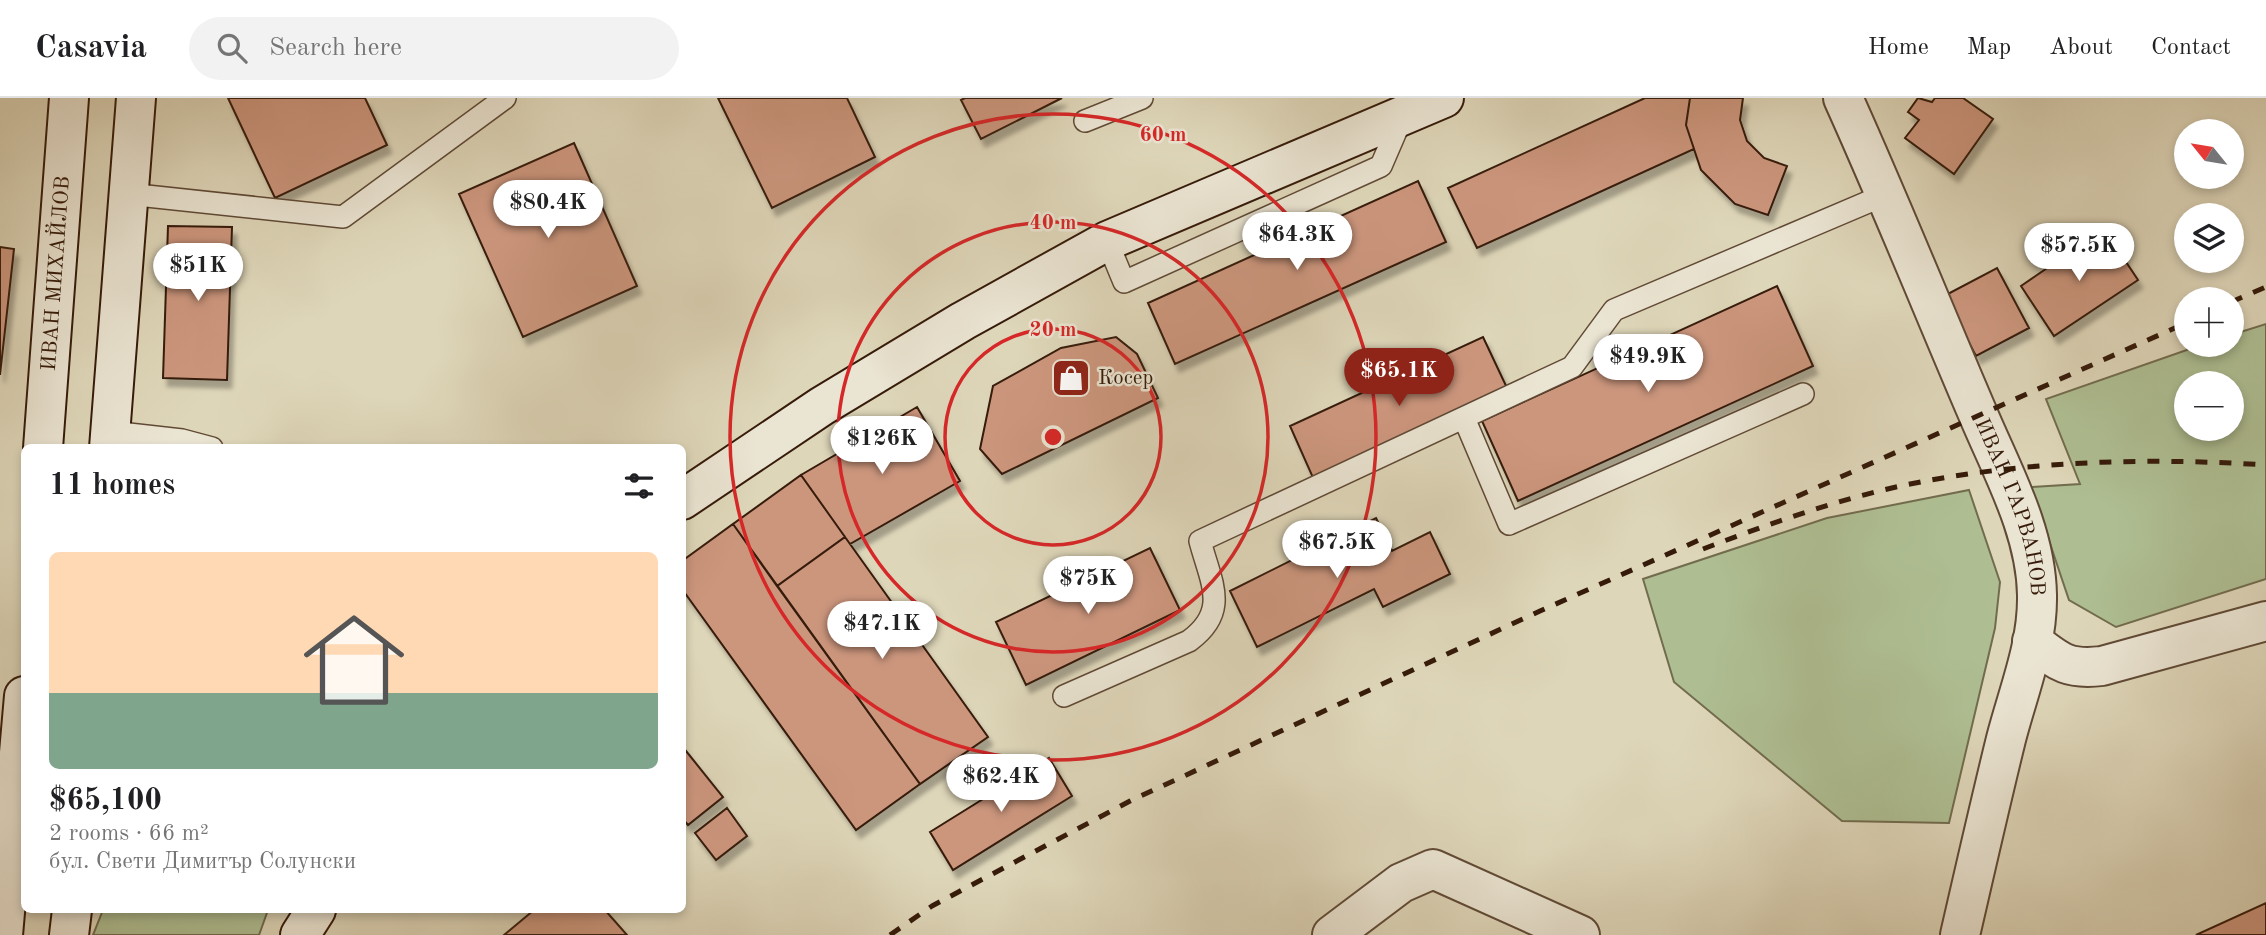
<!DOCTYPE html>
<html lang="en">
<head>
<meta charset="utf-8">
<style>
	:root { --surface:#fff; --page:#f2f2f2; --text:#202124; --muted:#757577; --line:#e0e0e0; --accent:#8f2418 }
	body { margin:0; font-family:"Old Standard TT",serif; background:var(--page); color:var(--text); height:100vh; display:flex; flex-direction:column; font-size:26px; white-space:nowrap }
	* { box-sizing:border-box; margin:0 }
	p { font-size:23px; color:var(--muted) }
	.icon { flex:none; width:38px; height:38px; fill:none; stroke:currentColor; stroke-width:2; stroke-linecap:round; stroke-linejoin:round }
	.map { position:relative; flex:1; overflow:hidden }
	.panel { position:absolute; left:21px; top:346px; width:665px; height:469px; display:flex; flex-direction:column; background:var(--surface); border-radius:10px; box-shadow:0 4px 10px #0003 }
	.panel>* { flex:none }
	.needle { width:46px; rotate:300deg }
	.buttons { position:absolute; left:2174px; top:21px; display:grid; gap:14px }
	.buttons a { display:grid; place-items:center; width:70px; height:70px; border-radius:50%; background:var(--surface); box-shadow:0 4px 10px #0003; font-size:35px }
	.price { position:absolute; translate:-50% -60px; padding:0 16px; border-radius:24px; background:#fff; color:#222; font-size:23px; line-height:46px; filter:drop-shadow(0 2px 4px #0008) }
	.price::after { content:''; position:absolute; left:50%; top:42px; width:21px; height:16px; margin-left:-10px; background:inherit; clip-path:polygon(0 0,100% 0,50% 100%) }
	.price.active { background:var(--accent); color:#fff }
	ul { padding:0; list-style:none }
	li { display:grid; align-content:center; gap:14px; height:371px; padding:0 28px }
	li+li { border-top:2px solid var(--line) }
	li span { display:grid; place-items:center; height:217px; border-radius:10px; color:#555 }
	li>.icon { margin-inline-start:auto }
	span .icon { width:126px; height:126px; fill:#fffc; stroke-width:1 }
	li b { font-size:30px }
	h2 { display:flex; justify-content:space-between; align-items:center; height:84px; padding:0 28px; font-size:30px }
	header { display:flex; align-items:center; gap:42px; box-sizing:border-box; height:98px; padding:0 35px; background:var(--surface); border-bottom:2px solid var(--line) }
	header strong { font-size:33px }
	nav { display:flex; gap:38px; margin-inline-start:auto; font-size:24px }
	.search { width:490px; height:63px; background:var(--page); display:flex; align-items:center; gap:18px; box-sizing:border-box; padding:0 24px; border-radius:38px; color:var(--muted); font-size:26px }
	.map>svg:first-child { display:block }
</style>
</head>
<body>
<header>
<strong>Casavia</strong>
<div class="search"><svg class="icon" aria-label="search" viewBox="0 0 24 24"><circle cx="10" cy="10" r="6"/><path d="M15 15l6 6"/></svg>Search here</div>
<nav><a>Home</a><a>Map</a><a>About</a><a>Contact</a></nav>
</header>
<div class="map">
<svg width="2266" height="837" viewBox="0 0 2266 837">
	<defs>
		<filter id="shadow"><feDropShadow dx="4.5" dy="8" stdDeviation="2" flood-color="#0004"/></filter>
	</defs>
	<rect width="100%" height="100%" fill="#ded6b9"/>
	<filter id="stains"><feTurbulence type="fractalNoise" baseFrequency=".00286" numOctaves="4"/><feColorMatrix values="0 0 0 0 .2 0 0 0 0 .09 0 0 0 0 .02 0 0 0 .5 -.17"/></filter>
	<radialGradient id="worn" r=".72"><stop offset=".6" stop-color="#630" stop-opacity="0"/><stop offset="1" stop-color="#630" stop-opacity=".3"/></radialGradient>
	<path fill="#aebe92" stroke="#726c4e" stroke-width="2" fill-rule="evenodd" d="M2266 226V481L2116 529 2069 502 2031 389 2080 386 2046 301 2201 247H2231V237ZM2186 285H2231V331H2186Z
		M1969 392 2000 484 1995 530 1949 725 1842 723 1674 584 1643 481 1827 420Z
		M103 812H268L259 837H93Z"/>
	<path fill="#cc967d" stroke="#361b0a" stroke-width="2" filter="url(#shadow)" d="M228 0H365L387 47 275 100Z
		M718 0H847L875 59 772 110Z
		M965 0H1062L981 41 961 2Z
		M1645 0H1690L1686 27 1694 51 1477 150 1448 90Z
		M1690 0H1743L1740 22 1747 43 1764 60 1787 68 1768 117 1735 106 1701 72 1686 27Z
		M1918 0 1932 4 1935 0H1963L1993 21 1954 76 1905 40 1919 22 1908 14Z
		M574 45 637 188 523 239 459 96Z
		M1418 83 1446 144 1175 266 1148 205Z
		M168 128 232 129 227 282 163 280Z
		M2104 131 2138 182 2054 238 2021 188Z
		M0 149 14 151 0 277Z
		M1997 170 2029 230 1976 258 1944 198Z
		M1777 188 1813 268 1518 403 1482 323Z
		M1116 239 1137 256 1158 300 1002 376 980 351 993 288 1061 250Z
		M1483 239 1508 292 1314 382 1290 328Z
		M917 309 960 383 850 446 801 377Z
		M801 377 845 439 777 488 733 426Z
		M1376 420 1392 453 1430 434 1450 476 1383 509 1374 491 1257 549 1230 493Z
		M733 426 920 686 856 732 682 491V463Z
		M845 439 988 639 920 686 777 488Z
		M1150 450 1180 512 1026 587 996 524Z
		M682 648 723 699 688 727 682 720Z
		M1049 660 1072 698 953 772 930 734Z
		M727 710 747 738 716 762 695 735Z
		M2266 805V837H2196Z
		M534 812H605L627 837H504Z"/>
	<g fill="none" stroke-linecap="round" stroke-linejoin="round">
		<defs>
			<path id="lane" d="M1085 23 1142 0
				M128 96 343 119 505 0
				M1107 143 1124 184 1381 68 1403 17
				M1464 320 1509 426 1803 296
				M111 334 182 342 212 350
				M1064 598 1189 543C1230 513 1211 485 1200 443L1572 269 1614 212 1887 96"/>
			<g id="street">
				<path id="s1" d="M1843 0C1890 104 1933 211 1978 316 2002 373 2036 433 2037 497 2038 547 2018 594 2006 641 1990 706 1975 772 1960 837"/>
				<path d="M2032 543C2059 564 2067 572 2102 568L2266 523"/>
				<path d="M1332 837 1401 785 1433 771 1580 837"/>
			</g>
			<g id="secondary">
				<path id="s2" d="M43 350 69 0"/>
				<path d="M109 350 136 0"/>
				<path d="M682 402 822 308 963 223 1107 143 1444 0"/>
				<path d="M3 837 24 598"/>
				<path d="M69 837 72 812"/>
				<path d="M300 837 316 812"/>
			</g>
		</defs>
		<use href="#lane" stroke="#604a36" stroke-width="24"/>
		<use href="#street" stroke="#604a36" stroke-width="42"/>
		<use href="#secondary" stroke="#361b0a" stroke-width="42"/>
		<use href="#lane" stroke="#eae4d2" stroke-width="21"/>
		<use href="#street" stroke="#eae4d2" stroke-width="38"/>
		<use href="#secondary" stroke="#eae4d2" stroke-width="38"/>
		<path stroke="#361b0a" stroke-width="5" stroke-dasharray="12 12" stroke-linecap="butt" d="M2231 204 2266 189
			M1703 451C1766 427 1830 404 1896 389 2015 363 2144 359 2266 367
			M890 837 932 808 1130 703 1540 513 2186 225"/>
	</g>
	<g fill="none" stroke="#d62828" stroke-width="3.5">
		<circle cx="1053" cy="339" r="108"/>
		<circle cx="1053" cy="339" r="215"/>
		<circle cx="1053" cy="339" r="323"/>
	</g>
	<defs>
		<symbol id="shop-square" viewBox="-11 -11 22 22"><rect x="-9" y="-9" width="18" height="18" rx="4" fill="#8f2418" stroke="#eae4d2"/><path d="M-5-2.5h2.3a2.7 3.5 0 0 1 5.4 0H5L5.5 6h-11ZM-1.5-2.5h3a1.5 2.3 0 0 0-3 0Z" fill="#fff"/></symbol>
	</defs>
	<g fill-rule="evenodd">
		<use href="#shop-square" x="1049" y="258" width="44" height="44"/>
	</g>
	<g text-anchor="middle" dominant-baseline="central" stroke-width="5" stroke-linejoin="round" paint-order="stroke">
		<g font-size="21" fill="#361b0a" stroke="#eae4d2">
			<text stroke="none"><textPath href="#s2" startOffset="175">ИВАН МИХАЙЛОВ</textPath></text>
			<text stroke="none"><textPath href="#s1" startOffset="443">ИВАН ГАРВАНОВ</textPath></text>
		</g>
		<g font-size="21" fill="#361b0a" stroke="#eae4d2" text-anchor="start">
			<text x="1098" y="280">Косер</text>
		</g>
	</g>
	<circle cx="1053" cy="339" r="10" fill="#d62828" stroke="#eae4d2" stroke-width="3.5"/>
	<g font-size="21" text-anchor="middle" font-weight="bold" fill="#d62828" stroke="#eae4d2" stroke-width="5" stroke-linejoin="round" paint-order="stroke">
		<text x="1163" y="43">60 m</text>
		<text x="1053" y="131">40 m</text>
		<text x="1053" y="238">20 m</text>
	</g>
	<rect width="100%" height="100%" filter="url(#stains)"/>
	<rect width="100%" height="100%" fill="url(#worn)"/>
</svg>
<div class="buttons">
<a><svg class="needle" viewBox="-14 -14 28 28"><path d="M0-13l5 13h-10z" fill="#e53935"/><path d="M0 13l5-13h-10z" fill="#757577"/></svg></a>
<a><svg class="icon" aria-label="layers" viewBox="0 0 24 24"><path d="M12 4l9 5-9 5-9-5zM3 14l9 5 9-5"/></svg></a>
<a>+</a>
<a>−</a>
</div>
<b class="price" style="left:548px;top:142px">$80.4K</b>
<b class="price" style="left:1297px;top:174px">$64.3K</b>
<b class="price" style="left:2079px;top:185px">$57.5K</b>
<b class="price" style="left:198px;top:205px">$51K</b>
<b class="price" style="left:1648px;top:296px">$49.9K</b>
<b class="price active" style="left:1399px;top:310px">$65.1K</b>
<b class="price" style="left:882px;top:378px">$126K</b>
<b class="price" style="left:1337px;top:482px">$67.5K</b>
<b class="price" style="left:1088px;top:518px">$75K</b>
<b class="price" style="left:882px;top:563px">$47.1K</b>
<b class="price" style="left:1001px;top:716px">$62.4K</b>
<section class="panel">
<h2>11 homes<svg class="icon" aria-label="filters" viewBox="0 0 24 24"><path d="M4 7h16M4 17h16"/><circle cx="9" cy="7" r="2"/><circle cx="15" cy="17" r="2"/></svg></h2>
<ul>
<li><span style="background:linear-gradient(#ffd9b3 65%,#7fa58c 0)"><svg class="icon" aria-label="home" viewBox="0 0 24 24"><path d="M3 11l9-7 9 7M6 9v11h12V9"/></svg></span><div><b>$65,100</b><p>2 rooms · 66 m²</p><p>бул. Свети Димитър Солунски</p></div></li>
</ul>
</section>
</div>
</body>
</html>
